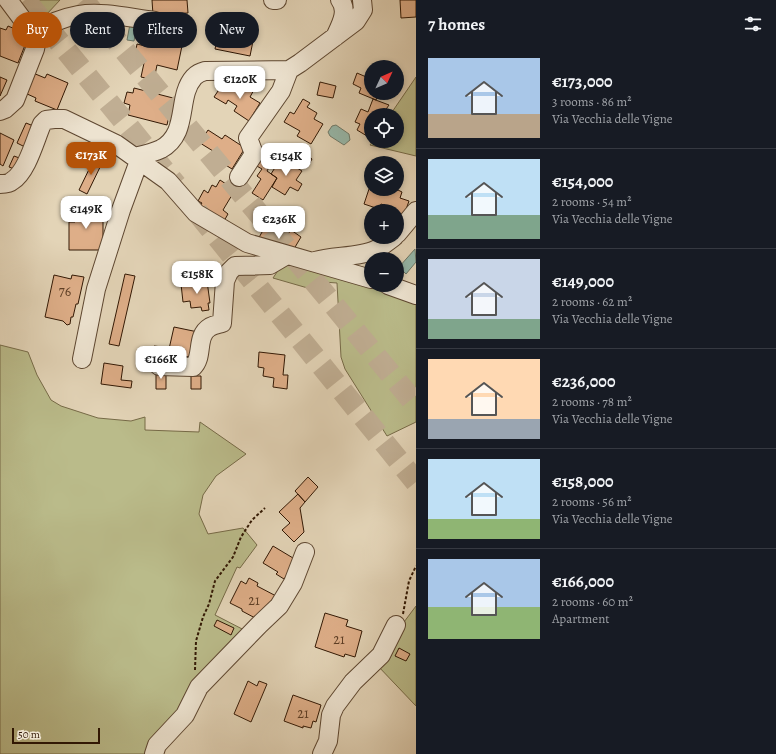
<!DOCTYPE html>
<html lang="en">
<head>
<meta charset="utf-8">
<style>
	:root { --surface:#171b24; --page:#20242c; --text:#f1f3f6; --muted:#9ea1a6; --line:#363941; --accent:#b45309 }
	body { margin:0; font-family:Alegreya,serif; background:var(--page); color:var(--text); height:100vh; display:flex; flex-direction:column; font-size:15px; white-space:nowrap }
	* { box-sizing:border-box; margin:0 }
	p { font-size:13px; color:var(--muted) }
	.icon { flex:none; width:22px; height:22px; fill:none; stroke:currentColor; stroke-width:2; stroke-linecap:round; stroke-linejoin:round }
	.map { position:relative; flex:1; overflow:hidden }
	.panel { display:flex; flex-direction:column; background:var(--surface); width:360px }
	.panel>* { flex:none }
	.banner { position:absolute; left:12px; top:12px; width:344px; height:36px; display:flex; gap:8px }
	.needle { width:26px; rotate:46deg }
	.controls { position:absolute; left:364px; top:60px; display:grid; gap:8px }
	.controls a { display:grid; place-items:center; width:40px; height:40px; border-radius:50%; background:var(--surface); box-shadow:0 2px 6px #0003; font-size:20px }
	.scale { position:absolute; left:12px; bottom:10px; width:88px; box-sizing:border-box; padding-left:4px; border:2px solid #321804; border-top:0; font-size:11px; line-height:14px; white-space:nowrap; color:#321804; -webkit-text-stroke:3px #ede3d0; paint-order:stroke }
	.price { position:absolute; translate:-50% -34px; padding:0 9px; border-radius:8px; background:#fff; color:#222; font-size:13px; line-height:26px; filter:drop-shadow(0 1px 2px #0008) }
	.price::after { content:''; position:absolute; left:50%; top:24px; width:12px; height:9px; margin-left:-6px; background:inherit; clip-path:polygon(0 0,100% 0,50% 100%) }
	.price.on { background:var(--accent); color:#fff }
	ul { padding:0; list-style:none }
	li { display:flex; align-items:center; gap:12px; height:100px; padding:0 12px }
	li+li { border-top:1px solid var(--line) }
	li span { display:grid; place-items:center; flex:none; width:112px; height:80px; border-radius:0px; color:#555 }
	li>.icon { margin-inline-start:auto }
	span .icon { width:48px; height:48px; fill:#fffc; stroke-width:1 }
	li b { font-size:17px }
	h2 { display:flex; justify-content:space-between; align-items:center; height:48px; padding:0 12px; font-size:17px }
	.tag { padding:0 14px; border-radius:18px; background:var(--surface); box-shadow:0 2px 6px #0003; font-size:14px; line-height:36px }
	.tag.on { background:var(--accent); color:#fff }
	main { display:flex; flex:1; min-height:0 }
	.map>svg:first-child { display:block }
</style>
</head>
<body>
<main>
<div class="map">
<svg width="416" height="754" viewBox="0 0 416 754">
	<rect width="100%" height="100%" fill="#e3d4b7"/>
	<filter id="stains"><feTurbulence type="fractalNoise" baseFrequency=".005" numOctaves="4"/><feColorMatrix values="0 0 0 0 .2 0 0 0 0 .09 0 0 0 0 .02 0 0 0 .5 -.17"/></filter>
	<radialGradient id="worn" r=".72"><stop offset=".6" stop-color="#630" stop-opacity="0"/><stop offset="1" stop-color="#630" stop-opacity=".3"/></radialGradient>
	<path fill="#babb8a" stroke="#766a47" d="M31 0H60L46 15Z
		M416 77V156L370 145 373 141H397V115H390Z
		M287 257 416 300V422L387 436 345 369 341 357 337 283 323 282 318 291 273 278Z
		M0 345 28 352 37 375 51 400 61 406 98 418 131 421 145 417V430L199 432 200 422 246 454 216 476 203 495 199 514 208 534 243 528 257 545 240 568 237 567 215 615 248 632 190 698 149 754H0Z
		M416 606V706L377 665 401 626Z"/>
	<path fill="#96b8aa" stroke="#6e7868" d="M130 24 137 26 134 41 127 40Z
		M336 125 349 134 350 140 344 145 330 136 328 132 332 126Z
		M415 249 416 262 406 274 399 267Z"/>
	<path fill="#deae88" stroke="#321804" d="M152 0H187L188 13 153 15Z
		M400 0H416V17L401 18Z
		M220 15 247 20 246 24 256 26 250 56 215 49 218 35 209 33 211 22 219 23Z
		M8 26 29 35 18 63 0 56V28L6 30Z
		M148 34 183 41 177 70 157 65 154 80 141 77 144 63 134 61 137 44 145 46Z
		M33 73 45 78 47 74 68 83 57 110 35 101 36 98 25 93Z
		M357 73 371 79V93H379L376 100 359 93 361 88 353 84Z
		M0 77 7 80 0 96Z
		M320 82 336 86 333 98 317 95Z
		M246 83 255 88 250 97 260 103 249 121 234 111 237 106 228 100 226 104 214 97 222 85 229 89 231 87 240 93Z
		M134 88 173 98 167 125 128 115 130 105 124 103 127 92 133 93Z
		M303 99 310 103 307 107 317 113 314 119 323 124 311 144 297 136 300 131 284 122 290 112 294 114Z
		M373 99 389 105 382 115H371V131L367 136 357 130 360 124 355 122 361 109 368 112Z
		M26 123 36 127 27 148 17 143Z
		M208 130 222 139 225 135 245 148 232 169 224 164 220 170 206 161 213 151 200 143Z
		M0 133 14 140 3 166 0 164Z
		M300 150 312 159 308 166 295 157Z
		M14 156 22 159 17 170 9 167Z
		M95 157 103 161 87 194 79 190Z
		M260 157 271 164 267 171 277 178 263 200 252 193 261 179 257 176 262 169 255 165Z
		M281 158 302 171 296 180 302 184 298 191 290 187 285 195 272 187 277 178 271 174Z
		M397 174 400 175 397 185Z
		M220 180 235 190 223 210 228 214 224 221 197 210 202 203 198 201 204 190 208 193 212 185 216 187Z
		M371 183V189H396L402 192 400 198 409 201 403 218 397 216V211H385L387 206 381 204 379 209 364 204Z
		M83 206H98V220H103V250H69V222H75V209H83Z
		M266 225 285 238 291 230 301 237 291 254 257 241Z
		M215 265 221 269 214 281 208 277Z
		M125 274 135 276 119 346 109 344Z
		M54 275 71 279 72 275 84 277 78 304H76L73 317H71L70 324 67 325 63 321 45 317Z
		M207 281 210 303H208L209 310 202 311 201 307 191 308 190 301 183 302 181 284Z
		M174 327 198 332 193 358 171 353V349H169Z
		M154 346 162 347 161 355 153 354Z
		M259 352 285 355 283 375H288L287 389 273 387 274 378 263 376 264 368 258 367Z
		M104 363 123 366 121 380 132 381 131 388 101 384Z
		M156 370H166V389H156Z
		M191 376H201V389H191Z
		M308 477 318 487 305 502 295 491Z
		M298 494 305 502 300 508 304 532 294 542 282 530 290 523 279 512Z
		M273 546 298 561 284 579 276 574 278 572 263 563Z
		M249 578 258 583 257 586 278 597 257 619 242 611V609L230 603 241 581 246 584Z
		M325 613 348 620 346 626 362 631 355 657 345 654 344 657 315 647Z
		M217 620 234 628 231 635 214 626Z
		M399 648 410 654 406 661 395 656Z
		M248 681 257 686 259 681 267 684 251 722 234 714Z
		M293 695 321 705 316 722 313 721 311 728 303 726V728L284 721Z"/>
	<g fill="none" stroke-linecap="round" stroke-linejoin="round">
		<path stroke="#c0ae93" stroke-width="22" stroke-dasharray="22 11" stroke-linecap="butt" d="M25 0 176 185
			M83 0 416 405
			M197 212 416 482"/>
		<defs>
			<path id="minor" d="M273 0H277
				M32 32C47 25 61 18 78 15 103 11 130 18 155 21
				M335 37C340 26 349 11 340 0
				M0 111 5 109 15 100 35 49 37 39 8 0
				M134 157C143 155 153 153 161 149 190 133 176 97 194 77 197 74 201 72 205 71L289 70 300 63 356 21 363 10 362 0
				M239 177 254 154 248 138 281 91 289 70
				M0 184C4 184 9 184 12 181 27 172 35 140 42 124L46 120 54 119H64L116 144 168 181 196 213 247 243 371 279
				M397 234 416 211
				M315 261C332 256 361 257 375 250 382 247 388 241 394 237
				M388 285 416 295
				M82 359 96 289 121 210 139 161
				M159 366 193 367C204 357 195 336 210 327 214 325 219 324 222 323L225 281 229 272 235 266 270 265 287 255
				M154 754 157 745 185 715 199 687 259 625 279 606 293 583 305 552
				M322 754 328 741 331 715 335 706 353 682 381 655 396 625"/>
		</defs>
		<use href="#minor" stroke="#5e4731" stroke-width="20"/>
		<path stroke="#321804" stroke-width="2" stroke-dasharray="3 2" stroke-linecap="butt" d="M403 614 409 581 416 566
			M195 670 196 641 203 617 209 604 215 581 233 557 241 537 252 520 265 508"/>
		<use href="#minor" stroke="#ede3d0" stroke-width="18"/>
	</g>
	<g text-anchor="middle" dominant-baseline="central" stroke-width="3" stroke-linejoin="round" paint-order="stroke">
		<g font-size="14" fill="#5d3e25">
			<text x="65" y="291">76</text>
			<text x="254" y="600">21</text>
			<text x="339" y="639">21</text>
			<text x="303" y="713">21</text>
		</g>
	</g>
	<rect width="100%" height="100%" filter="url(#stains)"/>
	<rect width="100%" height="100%" fill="url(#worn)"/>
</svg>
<div class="controls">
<a><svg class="needle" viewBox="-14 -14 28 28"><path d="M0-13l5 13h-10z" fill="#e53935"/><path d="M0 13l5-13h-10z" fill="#9ea1a6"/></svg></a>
<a><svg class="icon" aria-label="locate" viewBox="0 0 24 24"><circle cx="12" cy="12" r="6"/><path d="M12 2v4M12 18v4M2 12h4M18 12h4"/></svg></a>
<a><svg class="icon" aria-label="layers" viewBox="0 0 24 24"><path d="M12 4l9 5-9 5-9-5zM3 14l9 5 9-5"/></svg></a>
<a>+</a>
<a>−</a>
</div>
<div class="scale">50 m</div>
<b class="price" style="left:240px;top:100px">€120K</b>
<b class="price on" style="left:91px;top:176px">€173K</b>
<b class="price" style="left:286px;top:177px">€154K</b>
<b class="price" style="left:86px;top:230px">€149K</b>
<b class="price" style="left:279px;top:240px">€236K</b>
<b class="price" style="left:197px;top:295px">€158K</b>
<b class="price" style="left:161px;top:380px">€166K</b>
<div class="banner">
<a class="tag on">Buy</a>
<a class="tag">Rent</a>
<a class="tag">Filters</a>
<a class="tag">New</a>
</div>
</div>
<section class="panel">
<h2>7 homes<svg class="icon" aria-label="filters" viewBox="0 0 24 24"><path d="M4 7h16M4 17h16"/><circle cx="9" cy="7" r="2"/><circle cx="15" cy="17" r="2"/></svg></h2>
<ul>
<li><span style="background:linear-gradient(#a9c7e8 70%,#b9a48a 0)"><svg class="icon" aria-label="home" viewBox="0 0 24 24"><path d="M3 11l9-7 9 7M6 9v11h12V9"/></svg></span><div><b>€173,000</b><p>3 rooms · 86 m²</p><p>Via Vecchia delle Vigne</p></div></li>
<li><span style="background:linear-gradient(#bfe0f5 70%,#7fa58c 0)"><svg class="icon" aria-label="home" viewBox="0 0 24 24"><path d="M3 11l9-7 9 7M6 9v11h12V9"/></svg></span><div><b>€154,000</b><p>2 rooms · 54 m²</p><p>Via Vecchia delle Vigne</p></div></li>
<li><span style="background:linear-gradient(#c9d6e8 75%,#7fa58c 0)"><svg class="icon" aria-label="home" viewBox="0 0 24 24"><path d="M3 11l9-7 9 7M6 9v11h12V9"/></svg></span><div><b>€149,000</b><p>2 rooms · 62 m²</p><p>Via Vecchia delle Vigne</p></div></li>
<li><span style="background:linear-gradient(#ffd9b3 75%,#9aa5b1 0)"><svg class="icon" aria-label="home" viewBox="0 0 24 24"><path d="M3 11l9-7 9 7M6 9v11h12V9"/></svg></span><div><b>€236,000</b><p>2 rooms · 78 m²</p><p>Via Vecchia delle Vigne</p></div></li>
<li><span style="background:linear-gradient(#bfe0f5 75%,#8fb573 0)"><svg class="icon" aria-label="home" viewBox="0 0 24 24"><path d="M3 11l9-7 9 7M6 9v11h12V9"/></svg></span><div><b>€158,000</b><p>2 rooms · 56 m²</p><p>Via Vecchia delle Vigne</p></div></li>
<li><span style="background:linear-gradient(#a9c7e8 60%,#8fb573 0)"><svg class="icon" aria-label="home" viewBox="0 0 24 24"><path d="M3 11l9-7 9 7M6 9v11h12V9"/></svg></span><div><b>€166,000</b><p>2 rooms · 60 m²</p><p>Apartment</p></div></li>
</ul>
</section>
</main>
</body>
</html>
